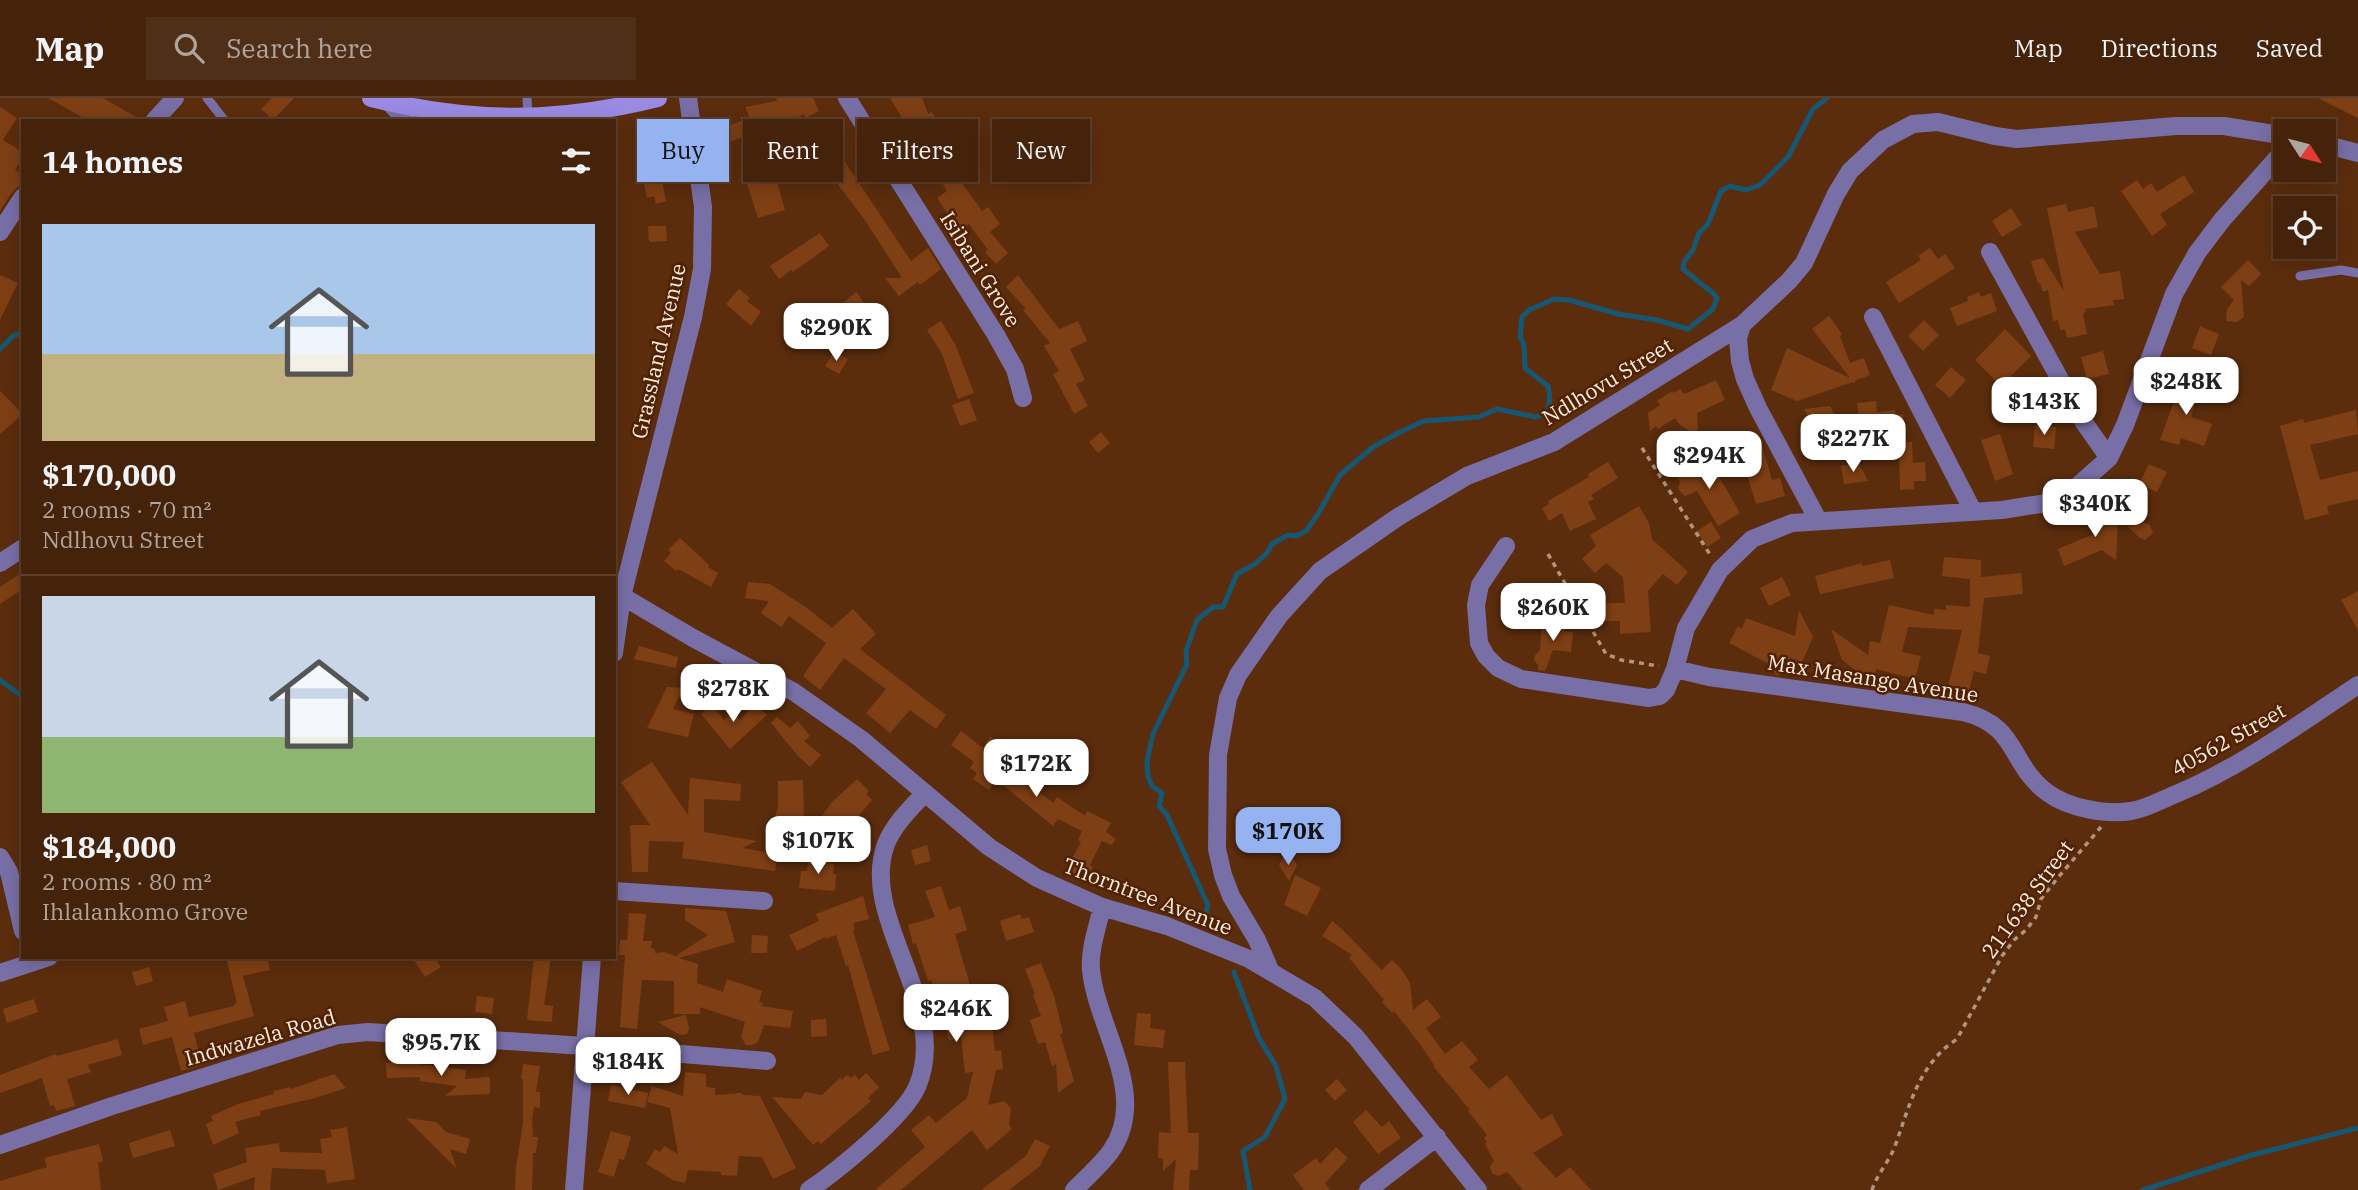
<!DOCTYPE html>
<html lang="en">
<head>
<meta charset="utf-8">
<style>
	:root { --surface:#45220a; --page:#4f2f18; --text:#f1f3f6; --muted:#b0a49c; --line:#5d3f2b; --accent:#95b2f1 }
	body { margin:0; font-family:"IBM Plex Serif",serif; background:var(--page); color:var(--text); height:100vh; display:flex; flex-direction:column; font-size:26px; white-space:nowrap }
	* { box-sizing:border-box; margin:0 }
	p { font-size:23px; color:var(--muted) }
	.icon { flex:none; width:38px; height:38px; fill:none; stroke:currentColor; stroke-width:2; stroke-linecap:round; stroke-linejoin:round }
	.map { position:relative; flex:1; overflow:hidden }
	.side { position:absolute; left:21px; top:21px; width:595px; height:840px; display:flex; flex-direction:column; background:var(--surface); border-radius:0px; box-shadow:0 4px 18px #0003,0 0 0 2px var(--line) }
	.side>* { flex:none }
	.hud { position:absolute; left:637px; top:21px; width:665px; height:63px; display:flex; gap:14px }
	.needle { width:46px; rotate:126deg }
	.fabs { position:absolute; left:2273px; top:21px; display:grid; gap:14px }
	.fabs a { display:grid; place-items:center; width:63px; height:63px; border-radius:0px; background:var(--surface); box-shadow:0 4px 18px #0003,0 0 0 2px var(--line); font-size:35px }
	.price { position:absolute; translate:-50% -60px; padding:0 16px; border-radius:14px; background:#fff; color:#222; font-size:23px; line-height:46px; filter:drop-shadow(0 2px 4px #0008) }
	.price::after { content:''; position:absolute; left:50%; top:42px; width:21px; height:16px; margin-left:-10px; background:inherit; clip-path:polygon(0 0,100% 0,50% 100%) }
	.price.active { background:var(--accent); color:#111 }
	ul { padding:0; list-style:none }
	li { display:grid; align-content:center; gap:14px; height:371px; padding:0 21px }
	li+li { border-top:2px solid var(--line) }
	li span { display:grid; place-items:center; height:217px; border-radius:0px; color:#555 }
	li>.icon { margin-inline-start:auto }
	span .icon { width:126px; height:126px; fill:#fffc; stroke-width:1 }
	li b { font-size:30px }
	h2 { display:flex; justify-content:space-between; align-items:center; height:84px; padding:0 21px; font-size:30px }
	.tag { padding:0 24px; border-radius:0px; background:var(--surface); box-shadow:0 4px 18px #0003,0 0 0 2px var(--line); font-size:24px; line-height:63px }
	.tag.active { background:var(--accent); color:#111 }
	header { display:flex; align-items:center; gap:42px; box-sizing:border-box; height:98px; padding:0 35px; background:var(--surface); border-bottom:2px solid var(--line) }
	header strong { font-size:33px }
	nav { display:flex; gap:38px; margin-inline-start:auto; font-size:24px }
	.search { width:490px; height:63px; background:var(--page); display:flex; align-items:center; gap:18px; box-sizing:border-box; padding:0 24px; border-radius:0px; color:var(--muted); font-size:26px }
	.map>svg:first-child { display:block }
</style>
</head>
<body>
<header>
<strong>Map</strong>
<div class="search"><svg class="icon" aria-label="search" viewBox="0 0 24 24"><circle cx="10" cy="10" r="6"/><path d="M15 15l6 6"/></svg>Search here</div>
<nav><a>Map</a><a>Directions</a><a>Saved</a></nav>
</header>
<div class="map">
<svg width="2358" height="1092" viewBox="0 0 2358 1092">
	<rect width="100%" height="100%" fill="#5c2d0d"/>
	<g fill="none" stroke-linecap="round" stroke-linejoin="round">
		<path stroke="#165874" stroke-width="5" d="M0 251 13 238 23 234
			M0 582 23 599
			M1205 819 1208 807 1167 717 1159 708 1162 695 1152 688 1148 679 1147 663 1153 636 1187 566 1186 553 1197 522 1213 509H1223L1237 476 1255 466 1267 455 1272 446 1288 437 1296 438 1306 433 1318 416 1340 377 1373 349 1400 334 1424 323 1479 319 1497 311 1536 319C1552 315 1551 301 1548 288L1525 270 1524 247 1520 239 1522 219 1529 212 1554 201 1569 202 1618 216 1657 222 1688 231 1713 211 1717 200 1714 196 1683 171 1684 164 1693 152 1699 135 1708 126 1721 93 1730 88 1746 92 1760 87 1788 59 1813 11 1827 0
			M1234 874 1259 940 1276 968 1285 1001 1265 1039 1243 1053 1250 1092
			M2143 1092 2252 1057 2358 1030"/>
	</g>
	<path fill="#7f3f14" d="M48 0H103L143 23H89Z
		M272 0H294L273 22 261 11Z
		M776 0H813L819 13 806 20 804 16 777 31 788 58 800 50 803 82 777 84 785 112 758 120 742 70 768 62 756 34 730 44 724 29 750 20 745 9 777 3Z
		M890 0H922L928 16 932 14 944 36 936 41 960 82 982 113 988 109 1000 126 990 134 1008 155 996 166 985 154 988 152 969 126 959 132 937 100 947 93Z
		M2318 0H2358V20Z
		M0 9 17 20 3 42 23 54V59L15 72 23 77V88L17 89 10 97 0 113Z
		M825 34 911 163 928 150 941 171 920 187 918 184 899 198 885 180H902L865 122 842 92 810 44Z
		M657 47 661 62 658 63 666 103 656 106 654 98 647 100 644 85 650 84 640 52Z
		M2184 77 2194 94 2160 116 2167 127 2152 138 2121 93 2137 82 2143 91 2151 85 2157 94Z
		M2066 106 2068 114 2094 108 2098 129 2075 134 2100 176 2120 173 2124 201 2113 202 2114 207 2085 211 2086 214 2083 215 2087 236 2067 240 2065 231 2060 232 2058 222 2053 223 2048 192 2043 194 2040 185 2038 186 2031 163 2043 160 2064 193 2047 110Z
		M2011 110 2022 127 2002 139 1992 123Z
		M648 128H666L667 143 649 144Z
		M820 135 829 148 793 174 791 172 779 181 770 168Z
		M1930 150 1938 161 1945 156 1955 170 1899 205 1886 184 1921 162 1918 158Z
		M2248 162 2261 176 2249 188 2241 182 2244 219 2237 224 2226 223 2227 211 2234 202 2221 189Z
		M0 177 18 185 0 222Z
		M1018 177 1059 231 1078 223 1087 243 1070 251 1085 282 1076 286 1088 308 1074 316 1053 276 1059 273 1044 248 1050 245 1023 212 1026 211 1006 189Z
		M739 191 750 200 747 203 761 214 751 228 726 206Z
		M856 194 865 206 852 216 843 205Z
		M1979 194 1981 199 1991 195 1997 213 1957 228 1950 210 1968 203 1967 199Z
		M1829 218 1842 236 1840 238 1850 265 1864 260 1870 277 1856 282 1854 286 1853 284 1797 303 1771 292 1787 250 1850 280 1812 231Z
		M1924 222 1939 237 1923 253 1908 238Z
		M941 223 955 246 974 295 958 301 942 256 927 232Z
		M2200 228 2219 236 2211 257 2192 250Z
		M2005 231 2031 258 2001 288 1975 262Z
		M834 253 848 261 839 276 825 268Z
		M2103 253 2109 276 2087 281 2081 259Z
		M1951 269 1966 282 1950 300 1935 287Z
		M2183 279 2202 285 2191 319 2212 326 2204 348 2181 340 2179 347 2160 342Z
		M1716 282 1725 302 1697 315 1698 339 1679 326 1675 320 1658 331 1656 328 1650 333 1648 315 1660 307 1657 303 1672 293 1673 295 1680 291 1684 296Z
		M0 293 23 316 0 336Z
		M969 301 977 322 960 328 952 307Z
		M1876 303 1877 314 1895 312V317L1903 316 1905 334 1869 338 1868 330H1860L1857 305Z
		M1830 308 1841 330 1819 341 1804 311Z
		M2356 312 2358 336 2310 347 2320 382 2358 373V401L2327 408 2329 416 2305 422 2280 328 2303 321 2304 325Z
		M2035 327 2056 329 2054 351 2033 349Z
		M1101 334 1110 345 1098 355 1089 344Z
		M2000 336 2013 376 1995 383 1981 342Z
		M1760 340 1772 382 1780 380 1785 398 1756 406 1738 347Z
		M1899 344H1912L1913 365 1925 364 1926 383H1914V391L1900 392Z
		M1709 361 1740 415 1718 428 1697 393 1685 398 1678 391 1680 384 1677 380Z
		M1608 364 1618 380 1591 397 1594 401 1588 404 1596 421 1570 433 1562 415 1549 423 1542 410 1549 406 1548 403 1589 379 1588 376Z
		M1859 365 1868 383 1844 386 1841 368Z
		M2149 366 2167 374 2157 394 2139 386Z
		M1639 408 1649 425 1652 441 1688 474 1677 487 1663 476 1648 493 1651 534 1620 536V523H1605L1606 505H1625L1623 479 1606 465 1595 475 1582 461 1596 448 1590 437Z
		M2119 408 2116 462 2102 452 2064 468 2058 451 2094 436 2087 424 2100 415 2103 419Z
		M1711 424 1721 440 1707 449 1697 433Z
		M2145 425 2150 427 2153 435 2145 442 2140 440 2127 428Z
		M680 440 709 467 708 469 718 475 711 489 678 471 676 473 664 463 671 455 668 452Z
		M1944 459 1981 462V479L2021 475 2023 496 1984 500 1978 555 1990 558 1986 576 1974 573 1969 593 1948 588 1962 532 1908 529 1902 554 1921 558 1915 581 1876 571 1874 588 1857 586 1858 574 1842 562 1831 531 1868 557 1870 543 1880 545 1889 507 1934 517V511L1946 512V507L1970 509V481L1942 478Z
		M1890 462 1894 480 1820 496 1815 478 1862 465V468Z
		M23 474V491L0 506V489Z
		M1782 479 1791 497 1769 508 1760 490Z
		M748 484 770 486 807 510 832 530 853 511 876 536 860 551 946 617 936 631 910 612 890 635 866 615 886 591 844 560 820 592 803 578 826 545 789 518 781 529 761 515 769 503 745 500Z
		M2358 493V532L2341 502Z
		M1508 503 1530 509 1524 530 1502 523Z
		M1799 512 1813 539 1802 564 1791 560 1779 577H1776L1771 567 1729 545 1738 528 1742 531 1746 520 1795 538Z
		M1542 524 1564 526V533L1573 534 1571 554 1553 552 1545 573 1538 572V567L1534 562 1535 557 1540 552Z
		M639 548 678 559 676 570 634 561Z
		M667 589 683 590 673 611 694 616 688 639 647 630Z
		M755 606 767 617 730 651 701 616 712 607 724 622 733 614 740 622Z
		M777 619 790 630 798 623 810 638 804 643 821 657 810 669 797 657 771 625Z
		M961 633 983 650 990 639 1019 658 1011 672 1053 705 1057 699 1085 718 1087 713 1111 725 1106 734 1116 741 1112 747 1102 743 1090 767 1093 769 1086 783 1066 772 1081 744 1078 742 1082 733 1058 721 1053 728 996 681 989 692 973 681 977 675 970 670 974 664 951 647Z
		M652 664 688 717 690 680 741 686 740 703 704 701V734L757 743 742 750 778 756 775 773 682 760 684 744 649 743 648 774H632L630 727H650L621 684Z
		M857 681 869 693 866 696 872 702 839 741 818 723 832 704Z
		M803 682 804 718 794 729 786 732 775 723V718L778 710V683Z
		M927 747 931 763 915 767 911 752Z
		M1283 759H1292L1297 767 1289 783 1279 767Z
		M808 761 834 766 833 776H836L835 793 799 790 801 773H807Z
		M1295 777 1321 790 1307 818 1284 807Z
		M941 788 949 812 960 808 967 832 955 836 970 887 977 885 986 917 991 916 995 953 1001 952 1003 971 996 972 988 1007 1004 1003 1011 1010 1009 1027 1012 1031 987 1052 972 1032 901 1092H875L925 1049 911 1032 929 1017 936 1025 967 1000 973 974 965 975 961 939 949 943 931 882 928 883 916 845 913 846 908 827 935 819 925 793Z
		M863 798 869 821 853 825 855 832 853 833 890 952 873 957 848 867 846 868 836 837 825 841V839L797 853 789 837 819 823 816 816Z
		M685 810 726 813 735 844 679 860 698 866 697 885 723 894 727 881 762 893 759 904 763 905 762 908 793 913 790 930 764 927 758 944 753 947H746L741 939 745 924 700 909V916H674V883L642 882 637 931 620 929 625 857H619L620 842H627L629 815 646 816 643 843H652L651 850 655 851V855L664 854 678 859 677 857 708 837 685 822Z
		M1020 816 1022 821 1029 819 1034 834 1006 843 1000 823Z
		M1332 823 1341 830 1382 872 1392 862 1403 873 1410 885 1413 912 1427 901 1441 919 1426 930 1445 956 1462 943 1478 962 1469 969 1489 991 1507 977 1541 1022 1552 1016 1563 1037 1533 1055 1556 1080 1570 1069 1591 1092H1523L1507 1074 1498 1078 1492 1075 1490 1068 1494 1063 1485 1046 1487 1044 1484 1040 1487 1037 1468 1013 1470 1012 1433 968 1434 967 1420 946 1394 913 1392 915 1382 904 1384 902 1349 860 1352 857 1322 838Z
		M752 837 768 838 767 855H751Z
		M226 859H267L270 872 243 878 254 918 194 935 202 967 181 973 172 939 143 947 139 931 168 923 164 909 185 903 189 919 234 908V906L237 905Z
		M412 859H434L441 869 425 879Z
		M534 859H551L544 907 553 908 552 924 527 922Z
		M1041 865 1054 898 1063 935 1060 936 1074 983 1058 995 1056 966 1052 968 1045 944 1038 946 1030 922 1041 918 1033 897 1035 896 1025 871Z
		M149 869 153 883 136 888 132 874Z
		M477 898 494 900 492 916 475 914Z
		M34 901 38 914 7 925 3 911Z
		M1137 915 1151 916 1150 930 1165 932 1163 950 1134 947Z
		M686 917 689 930 687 936 680 937 658 924Z
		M826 921 827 938 811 939V922Z
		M118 941 122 957 88 967 91 974 67 981 75 1008 56 1013 54 1007 50 1008 42 980 0 995V977L56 956 57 958Z
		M401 964 466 972 465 981 490 979V996L445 998 457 988 420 983V979L387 980 386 965Z
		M1168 964H1185L1188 1035H1199L1198 1072H1190L1189 1092H1173L1176 1061 1163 1073V1061L1158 1060 1159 1034 1171 1035Z
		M523 966 540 968 536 994H540V1010L534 1009 532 1023 533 1039H538L536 1055H533L532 1092H515L516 1069 523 1025V981H521Z
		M685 974 706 976V989L715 990V997L742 995V997L760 998 796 1070 773 1081 762 1059 739 1058 737 1078 721 1077V1074L688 1072 685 1085 673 1082 646 1066 655 1051 660 1054 664 1048 678 1056 670 1010 647 1004 652 988 683 998Z
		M866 975 879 989 868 1000 871 1003 821 1046 818 1043 813 1047 772 999 801 1001 805 994 822 997 840 980 842 982 847 977 851 980 855 977 859 982Z
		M334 976 346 990 315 1000 260 1013 261 1017 235 1024 239 1035 213 1047 206 1026 213 1023 211 1018 238 1006 274 996V993L290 989 291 991Z
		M1337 981 1347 992 1335 1003 1325 992Z
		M611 987 648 995 645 1010 608 1003Z
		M1366 1012 1382 1029 1389 1023 1401 1040 1378 1056 1353 1024Z
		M406 1020 436 1024 446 1034 470 1041 466 1056 450 1051 457 1071Z
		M347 1029 355 1081 327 1085 325 1072 272 1070 270 1092H254L255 1079 218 1092 213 1076 247 1064 245 1050 279 1045 280 1054 322 1055 320 1041 332 1039 330 1032Z
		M170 1032 175 1048 133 1060 129 1045Z
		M611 1033 631 1039 624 1062 619 1061 614 1079 598 1074Z
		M1035 1041 1050 1048 1040 1068 1009 1092H981L1026 1058Z
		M99 1046 103 1063 98 1065 101 1092H0V1083L47 1069 44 1060Z
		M1336 1049 1348 1060 1325 1085 1330 1092H1304L1293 1077 1316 1060 1320 1066Z"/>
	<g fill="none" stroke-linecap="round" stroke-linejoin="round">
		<path stroke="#b29481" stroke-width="3.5" stroke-dasharray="5 5" stroke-linecap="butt" d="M1642 350 1711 458
			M1548 456 1606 556 1621 562 1659 568
			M1872 1092C1877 1076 1889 1064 1895 1048 1910 1007 1918 967 1957 941L2002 858 2014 842 2026 832 2036 819 2041 801 2056 782 2101 729"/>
		<path stroke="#786fa7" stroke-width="9" d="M207 0 225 23
			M527 0 528 19
			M2300 178 2341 172 2358 175"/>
		<path stroke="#786fa7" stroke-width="18" d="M847 0 996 237 1015 271 1023 300
			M390 5 407 23
			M154 23 175 0
			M2324 46 2358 55
			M0 134 23 99
			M1990 154 2083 323 2109 360
			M1873 219 1973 413
			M1742 227 1738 240 1740 263 1745 281 1758 310 1818 422
			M1506 448 1480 487 1476 507 1479 545 1486 558 1498 570 1521 581 1649 600 1660 598 1666 592 1675 571 1686 530 1720 472 1752 441 1792 425 2002 412 2053 404 2071 394 2109 360 2125 327 2174 196 2197 155 2222 122 2286 50
			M0 465 23 450
			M614 496 622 498 693 540 794 594 861 641 989 749 1037 780 1102 809 1167 828 1249 861 1315 900 1356 939 1478 1092
			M614 555 622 498 693 219 702 171 703 109 688 0
			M1675 571 1709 579 1963 614C2020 628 2008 666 2048 695 2068 710 2106 717 2131 713 2146 711 2161 702 2176 696 2241 669 2299 626 2358 587
			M0 759 9 774 23 833
			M614 793 764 803
			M1271 874 1257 842 1231 798 1223 777 1217 751 1218 657 1228 600 1238 577 1279 518 1320 473 1398 419 1467 378 1554 344 1742 227 1789 183 1804 165 1836 96 1850 73 1883 42 1913 26 1938 24 1995 38 2017 41 2176 28H2224L2286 38
			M0 875 49 859
			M0 1047 112 1008 338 937 368 934 584 948 767 963
			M574 1092 592 859
			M809 1092C837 1073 904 1019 917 989 952 907 858 821 886 746 894 726 911 710 925 695
			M1074 1092C1086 1080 1101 1067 1111 1053 1150 997 1097 931 1091 872 1089 852 1098 828 1102 809
			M1368 1092 1437 1039"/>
		<path stroke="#9a8ae3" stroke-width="18" d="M371 0C472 25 557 25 658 0"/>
	</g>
	<g text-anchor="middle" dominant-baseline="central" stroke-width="5" stroke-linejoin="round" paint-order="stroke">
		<g font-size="21" fill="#fdede5" stroke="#502201">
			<text transform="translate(981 171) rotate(58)">Isibani Grove</text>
			<text transform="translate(658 253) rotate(-77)">Grassland Avenue</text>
			<text transform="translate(1607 283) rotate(-31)">Ndlhovu Street</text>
			<text transform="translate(1873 580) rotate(9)">Max Masango Avenue</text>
			<text transform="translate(2228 641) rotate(-29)">40562 Street</text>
			<text transform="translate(1148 798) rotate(21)">Thorntree Avenue</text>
			<text transform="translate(2027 801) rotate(-54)">211638 Street</text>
			<text transform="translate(260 939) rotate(-16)">Indwazela Road</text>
		</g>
	</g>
</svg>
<div class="fabs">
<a><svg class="needle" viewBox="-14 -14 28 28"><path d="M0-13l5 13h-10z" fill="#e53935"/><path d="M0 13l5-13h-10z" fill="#b0a49c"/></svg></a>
<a><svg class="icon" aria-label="locate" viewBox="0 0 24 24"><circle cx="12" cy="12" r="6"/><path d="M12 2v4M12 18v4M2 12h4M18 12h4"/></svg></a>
</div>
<b class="price" style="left:836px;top:265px">$290K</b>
<b class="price" style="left:2186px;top:319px">$248K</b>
<b class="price" style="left:2044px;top:339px">$143K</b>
<b class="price" style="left:1853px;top:376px">$227K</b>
<b class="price" style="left:1709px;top:393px">$294K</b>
<b class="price" style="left:2095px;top:441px">$340K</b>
<b class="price" style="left:1553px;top:545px">$260K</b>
<b class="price" style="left:733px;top:626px">$278K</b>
<b class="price" style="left:1036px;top:701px">$172K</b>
<b class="price active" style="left:1288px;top:769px">$170K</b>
<b class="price" style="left:818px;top:778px">$107K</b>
<b class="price" style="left:956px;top:946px">$246K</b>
<b class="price" style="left:441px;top:980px">$95.7K</b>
<b class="price" style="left:628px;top:999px">$184K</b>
<div class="hud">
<a class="tag active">Buy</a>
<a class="tag">Rent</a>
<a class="tag">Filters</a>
<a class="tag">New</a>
</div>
<section class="side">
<h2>14 homes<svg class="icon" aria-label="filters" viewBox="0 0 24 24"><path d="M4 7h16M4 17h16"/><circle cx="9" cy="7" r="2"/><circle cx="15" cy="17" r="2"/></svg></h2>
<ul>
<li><span style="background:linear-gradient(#a9c7e8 60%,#c2b280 0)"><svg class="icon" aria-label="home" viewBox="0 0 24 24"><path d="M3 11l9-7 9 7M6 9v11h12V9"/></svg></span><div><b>$170,000</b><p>2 rooms · 70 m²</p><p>Ndlhovu Street</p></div></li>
<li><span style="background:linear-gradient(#c9d6e8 65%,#8fb573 0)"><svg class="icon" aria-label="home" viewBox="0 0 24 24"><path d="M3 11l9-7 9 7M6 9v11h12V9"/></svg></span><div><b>$184,000</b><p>2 rooms · 80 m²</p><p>Ihlalankomo Grove</p></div></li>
</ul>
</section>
</div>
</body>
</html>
